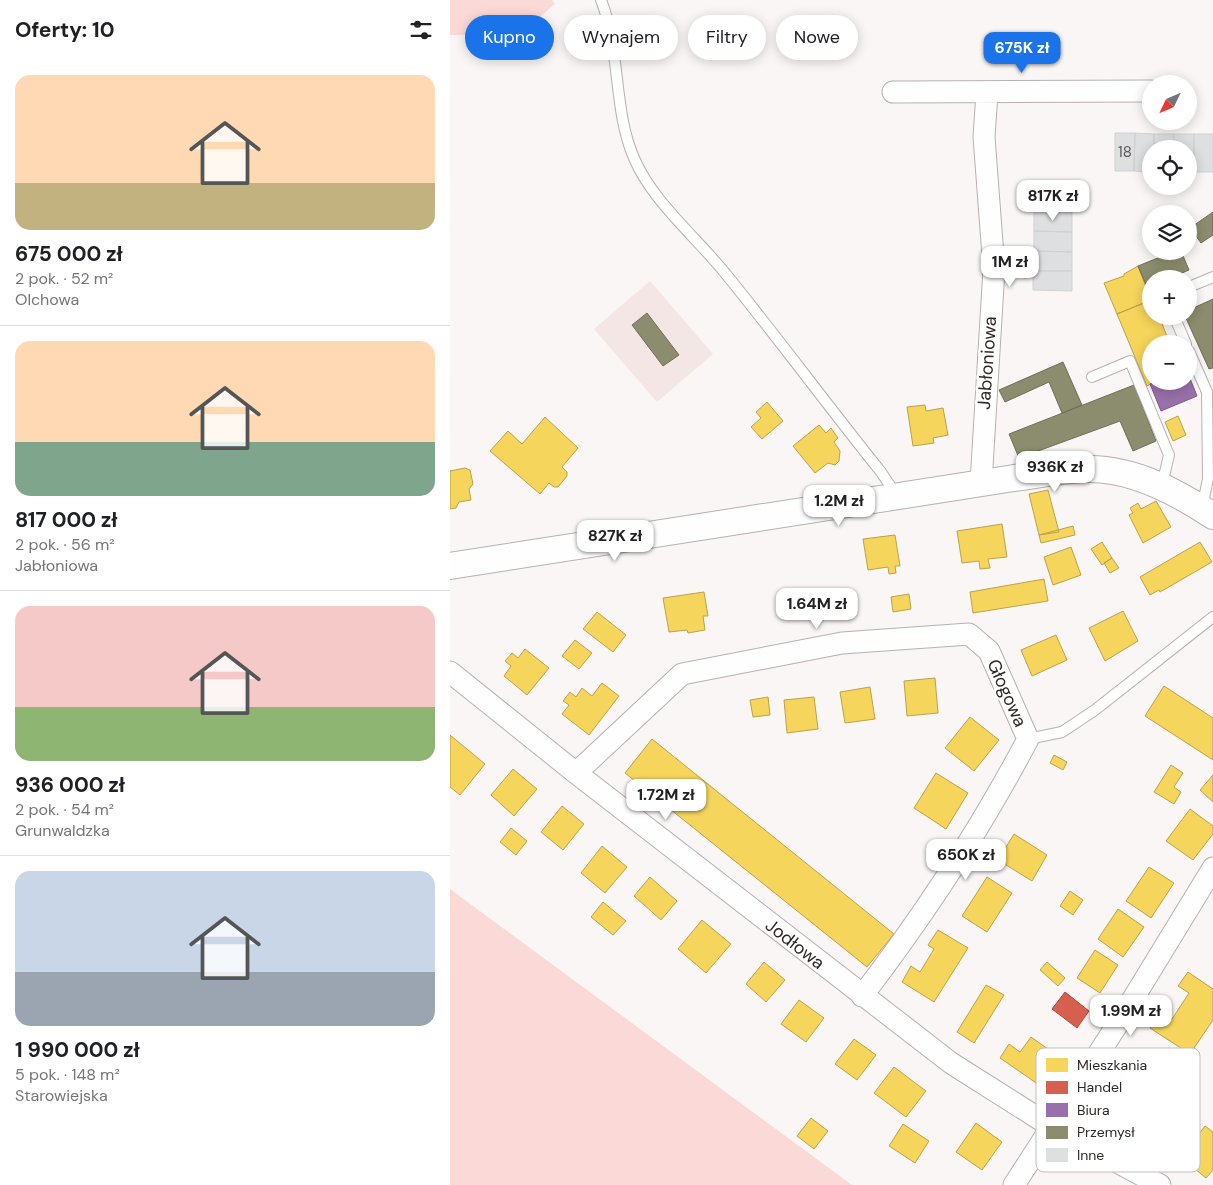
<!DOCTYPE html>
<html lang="pl">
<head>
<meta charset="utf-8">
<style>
	:root { --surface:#fff; --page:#f6f6f6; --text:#202124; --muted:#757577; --line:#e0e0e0; --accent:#1a73e8 }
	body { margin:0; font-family:"DM Sans",sans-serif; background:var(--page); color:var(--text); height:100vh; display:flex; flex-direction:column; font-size:19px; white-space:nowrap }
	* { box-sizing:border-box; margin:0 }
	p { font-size:16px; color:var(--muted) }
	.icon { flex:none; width:28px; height:28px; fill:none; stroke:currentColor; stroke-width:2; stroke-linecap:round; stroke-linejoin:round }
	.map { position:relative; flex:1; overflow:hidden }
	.drawer { display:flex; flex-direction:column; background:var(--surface); width:450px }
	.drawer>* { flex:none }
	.hud { position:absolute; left:15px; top:15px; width:475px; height:45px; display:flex; gap:10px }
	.needle { width:32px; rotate:226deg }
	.controls { position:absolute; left:692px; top:75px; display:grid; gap:10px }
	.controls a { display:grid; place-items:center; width:55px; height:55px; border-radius:50%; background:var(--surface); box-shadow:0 2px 12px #0003; font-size:25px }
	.price { position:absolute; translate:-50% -42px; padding:0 11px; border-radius:10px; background:#fff; color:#222; font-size:16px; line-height:32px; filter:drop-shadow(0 1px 2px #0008) }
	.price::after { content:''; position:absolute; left:50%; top:30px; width:15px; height:11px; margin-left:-8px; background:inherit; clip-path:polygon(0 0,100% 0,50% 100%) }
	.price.selected { background:var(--accent); color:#fff }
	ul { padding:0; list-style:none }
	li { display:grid; align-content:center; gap:10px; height:265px; padding:0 15px }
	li+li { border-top:1px solid var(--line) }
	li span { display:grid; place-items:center; height:155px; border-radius:15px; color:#555 }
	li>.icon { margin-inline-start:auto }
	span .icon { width:90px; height:90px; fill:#fffc; stroke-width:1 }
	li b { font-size:21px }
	h2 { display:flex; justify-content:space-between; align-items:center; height:60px; padding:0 15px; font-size:21px }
	.pill { padding:0 18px; border-radius:22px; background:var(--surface); box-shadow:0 2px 12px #0003; font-size:18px; line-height:45px }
	.pill.selected { background:var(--accent); color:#fff }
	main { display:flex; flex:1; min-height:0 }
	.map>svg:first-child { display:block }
</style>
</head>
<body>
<main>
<section class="drawer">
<h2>Oferty: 10<svg class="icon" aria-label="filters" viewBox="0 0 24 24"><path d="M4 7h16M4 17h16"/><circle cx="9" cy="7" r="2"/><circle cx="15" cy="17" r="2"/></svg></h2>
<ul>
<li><span style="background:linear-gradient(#ffd9b3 70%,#c2b280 0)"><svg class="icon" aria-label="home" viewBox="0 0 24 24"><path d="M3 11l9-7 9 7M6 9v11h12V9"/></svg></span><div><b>675 000 zł</b><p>2 pok. · 52 m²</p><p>Olchowa</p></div></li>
<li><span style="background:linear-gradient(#ffd9b3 65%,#7fa58c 0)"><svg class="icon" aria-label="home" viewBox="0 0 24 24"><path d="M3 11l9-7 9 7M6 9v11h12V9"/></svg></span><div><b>817 000 zł</b><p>2 pok. · 56 m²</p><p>Jabłoniowa</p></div></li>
<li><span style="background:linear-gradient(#f6c9c9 65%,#8fb573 0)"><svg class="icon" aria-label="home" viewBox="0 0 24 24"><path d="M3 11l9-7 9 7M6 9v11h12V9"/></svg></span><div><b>936 000 zł</b><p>2 pok. · 54 m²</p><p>Grunwaldzka</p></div></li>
<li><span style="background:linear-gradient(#c9d6e8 65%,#9aa5b1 0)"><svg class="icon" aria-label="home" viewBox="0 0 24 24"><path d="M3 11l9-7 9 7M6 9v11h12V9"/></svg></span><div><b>1 990 000 zł</b><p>5 pok. · 148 m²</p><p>Starowiejska</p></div></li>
</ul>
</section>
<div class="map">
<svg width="763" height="1185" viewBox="0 0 763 1185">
	<rect width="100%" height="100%" fill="#fbf6f6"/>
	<path fill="#f4e6e5" d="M200 281 263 354 207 402 144 329Z"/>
	<path fill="#fbd9d7" d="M0 0H102L105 4 70 34 0 35Z
		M0 889 402 1185H0Z"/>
	<path fill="#f6d55c" stroke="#bba14c" d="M688 266 701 300 667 314 654 283 674 276V274Z
		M701 300V316H709L720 344H701V381H706L697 386 667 314Z
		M317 402 333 421 312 439 301 427 311 418 306 412Z
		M475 405 476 411 493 408 498 435 483 438 484 443 463 446 457 407Z
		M728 416 736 435 723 441 715 422Z
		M95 417 128 448 112 467 117 472V476L108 487H104L99 483 90 494 40 451 58 431 72 444Z
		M369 425 376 433 381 428 388 438 384 442 390 451 389 461 385 465 378 463 365 473 343 446Z
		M15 468 20 470 23 484 19 489 21 500 9 502 6 508 0 509V471Z
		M598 490 609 532 589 535 579 494Z
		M706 501 721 527 693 543 679 515 683 513 680 508 688 503 691 509Z
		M552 524 557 557 538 559 540 568 530 569 529 561 512 563 507 531Z
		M623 526 625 535 591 543 589 535Z
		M445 535 450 566H445L446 573 439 574 438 567 418 570 413 539Z
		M652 542 662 558 652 565 641 549Z
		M750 542 762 562 710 592 709 590 700 595 690 577Z
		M621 547 631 575 603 585 594 557Z
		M662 558 669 568 660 573 654 563Z
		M594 579 598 601 523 613 520 592Z
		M254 592 258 616H253L255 630 238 633 237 630 219 632 213 598Z
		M459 594 461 609 443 612 441 597Z
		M673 611 688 641 655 661 639 628Z
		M147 612 176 635 163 652 133 629Z
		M606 635 617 660 582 676 571 650Z
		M125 640 142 653 129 669 112 656Z
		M75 649 99 668 77 695 54 676 61 666 55 661 62 653 68 658Z
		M485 678 488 713 457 716 454 681Z
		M152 683 169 696 139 735 112 714 119 705 113 701 120 692 126 697 132 688 142 696Z
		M714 686 763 718V760L695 716Z
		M420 687 425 719 395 723 390 692Z
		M318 697 320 715 303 717 300 700Z
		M364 697 368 729 337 733 334 700Z
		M520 717 549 740 524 771 495 748Z
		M0 735 35 764 10 795 0 787Z
		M202 739 444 934 417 967 175 773Z
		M604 755 617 762 613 770 600 763Z
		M721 765 733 773 724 787 731 792 724 804 704 792Z
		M63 769 87 789 64 816 41 795Z
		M486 773 518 793 496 829 464 808Z
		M763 775V802L750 790Z
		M112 806 134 824 113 850 91 832Z
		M740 809 763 826V834L743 860 716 841Z
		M61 828 77 841 66 855 50 842Z
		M564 834 597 855 582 881 548 860Z
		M152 846 177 867 155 893 131 873Z
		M699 867 724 883 701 918 676 901Z
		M200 877 227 901 211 920 184 896Z
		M537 877 562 893 537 932 512 916Z
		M620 891 633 900 623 915 610 906Z
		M153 902 176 921 163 935 141 917Z
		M668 909 694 927 673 957 648 939Z
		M252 920 281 944 256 973 228 949Z
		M488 930 518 948 484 1002 452 982 461 966 470 972 484 949 478 945Z
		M645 950 668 965 650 993 627 978Z
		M314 962 335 980 316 1002 296 984Z
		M597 962 615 978 608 986 590 970Z
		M738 972 763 989V1020L740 1054 700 1028 711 1011 722 1019 739 993 728 986Z
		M536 985 554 995 524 1043 507 1032Z
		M349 1000 374 1018 356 1042 331 1024Z
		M581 1037 612 1059 592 1087 550 1058 559 1044 570 1052Z
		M404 1039 426 1055 407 1080 385 1064Z
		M444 1067 476 1091 456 1117 424 1093Z
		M361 1118 378 1131 364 1149 347 1136Z
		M526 1123 552 1142 532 1170 506 1152Z
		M453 1124 479 1141 465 1163 439 1146Z
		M755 1126 763 1132V1170L756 1178 740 1165 743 1161 733 1154Z"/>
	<path fill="#d6604d" stroke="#a44f41" d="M615 992 639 1011 627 1028 602 1009Z"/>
	<path fill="#9970ab" stroke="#7a5a83" d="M739 376 747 396 711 411 700 384 706 381H739Z"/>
	<path fill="#8c8c6e" stroke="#706e58" d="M763 212V235L751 243 740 228Z
		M725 251H731L739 270 718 279H701V285L697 287 688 266Z
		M763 299V368L759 369 735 316H739V310Z
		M197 313 229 355 213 366 182 325Z
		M613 362 632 405 612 413 599 382 555 402 549 390Z
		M684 385 706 441 683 451 670 421 569 458 559 434Z"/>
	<path fill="#dedfe1" stroke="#cfd1d3" d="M665 133H685L684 171H665Z
		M685 133 704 134V149H701V172L684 171Z
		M704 134H724V149H704Z
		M724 134H744V172H739V149H724Z
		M744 134H763V172H744Z
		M584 211 622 212V232L584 231Z
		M584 231 622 232V252L584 251Z
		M584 251 622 252V271H583Z
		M583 271H622V291L583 290Z"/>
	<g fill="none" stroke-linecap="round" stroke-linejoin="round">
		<defs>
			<path id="service" d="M151 0C171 51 163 110 184 158 202 201 246 237 275 273 328 338 378 406 431 472L447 496
				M739 287 763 277
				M724 316 736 344
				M739 351 757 392 758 479 752 508
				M642 377 680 361 719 455 712 485
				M578 739 612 732 645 710 763 617"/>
			<path id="minor" d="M443 92 701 91
				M531 483 544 269 534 137 537 93
				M0 672 126 773 501 1063 602 1127 710 1185
				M126 773 232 674 392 643 519 634 539 651 578 739C530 830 474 915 412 996
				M564 1185 667 1025 763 868"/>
			<path id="tertiary" d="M0 566 564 478C589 475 614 469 640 469 684 469 727 492 763 516"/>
		</defs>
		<use href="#service" stroke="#b7b0b0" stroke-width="12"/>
		<use href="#minor" stroke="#b7b0b0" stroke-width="23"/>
		<use href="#tertiary" stroke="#b7b0b0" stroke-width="28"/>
		<use href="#service" stroke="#fefefe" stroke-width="10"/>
		<use href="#minor" stroke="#fefefe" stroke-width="21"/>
		<use href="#tertiary" stroke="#fefefe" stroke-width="26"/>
	</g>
	<g text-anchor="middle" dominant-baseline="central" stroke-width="5" stroke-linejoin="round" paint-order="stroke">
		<g font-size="15" fill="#5d5757">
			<text x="675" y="152">18</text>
		</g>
		<g font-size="18" fill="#302726" stroke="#fff">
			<text transform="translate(537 363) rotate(-86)">Jabłoniowa</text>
			<text transform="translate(557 693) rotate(66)">Głogowa</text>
			<text transform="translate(345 944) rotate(38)">Jodłowa</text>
		</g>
	</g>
	<rect x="586" y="1048" width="164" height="124" rx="8" fill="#fff" stroke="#c1bebe" stroke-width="1"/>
	<rect x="596" y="1058" width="22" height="14" fill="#f6d55c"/>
	<rect x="596" y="1081" width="22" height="13" fill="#d6604d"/>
	<rect x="596" y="1103" width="22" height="14" fill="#9970ab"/>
	<rect x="596" y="1126" width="22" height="13" fill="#8c8c6e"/>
	<rect x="596" y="1148" width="22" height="14" fill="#dedfe1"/>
	<g font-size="14" fill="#302726">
		<text x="627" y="1070">Mieszkania</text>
		<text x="627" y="1092">Handel</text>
		<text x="627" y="1115">Biura</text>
		<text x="627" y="1137">Przemysł</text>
		<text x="627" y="1160">Inne</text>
	</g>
</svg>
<div class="controls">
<a><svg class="needle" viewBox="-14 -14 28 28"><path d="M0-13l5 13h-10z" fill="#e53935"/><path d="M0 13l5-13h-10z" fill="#757577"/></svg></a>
<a><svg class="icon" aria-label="locate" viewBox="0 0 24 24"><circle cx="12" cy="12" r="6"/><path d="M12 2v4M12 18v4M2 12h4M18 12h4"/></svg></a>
<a><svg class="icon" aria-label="layers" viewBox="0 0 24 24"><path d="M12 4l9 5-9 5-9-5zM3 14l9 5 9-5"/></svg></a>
<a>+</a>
<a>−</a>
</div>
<b class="price selected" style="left:572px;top:74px">675K zł</b>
<b class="price" style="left:603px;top:222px">817K zł</b>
<b class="price" style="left:560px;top:288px">1M zł</b>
<b class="price" style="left:605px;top:493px">936K zł</b>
<b class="price" style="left:389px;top:527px">1.2M zł</b>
<b class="price" style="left:165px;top:562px">827K zł</b>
<b class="price" style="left:367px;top:630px">1.64M zł</b>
<b class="price" style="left:216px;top:821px">1.72M zł</b>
<b class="price" style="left:516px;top:881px">650K zł</b>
<b class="price" style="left:681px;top:1037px">1.99M zł</b>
<div class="hud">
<a class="pill selected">Kupno</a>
<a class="pill">Wynajem</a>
<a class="pill">Filtry</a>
<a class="pill">Nowe</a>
</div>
</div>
</main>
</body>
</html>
